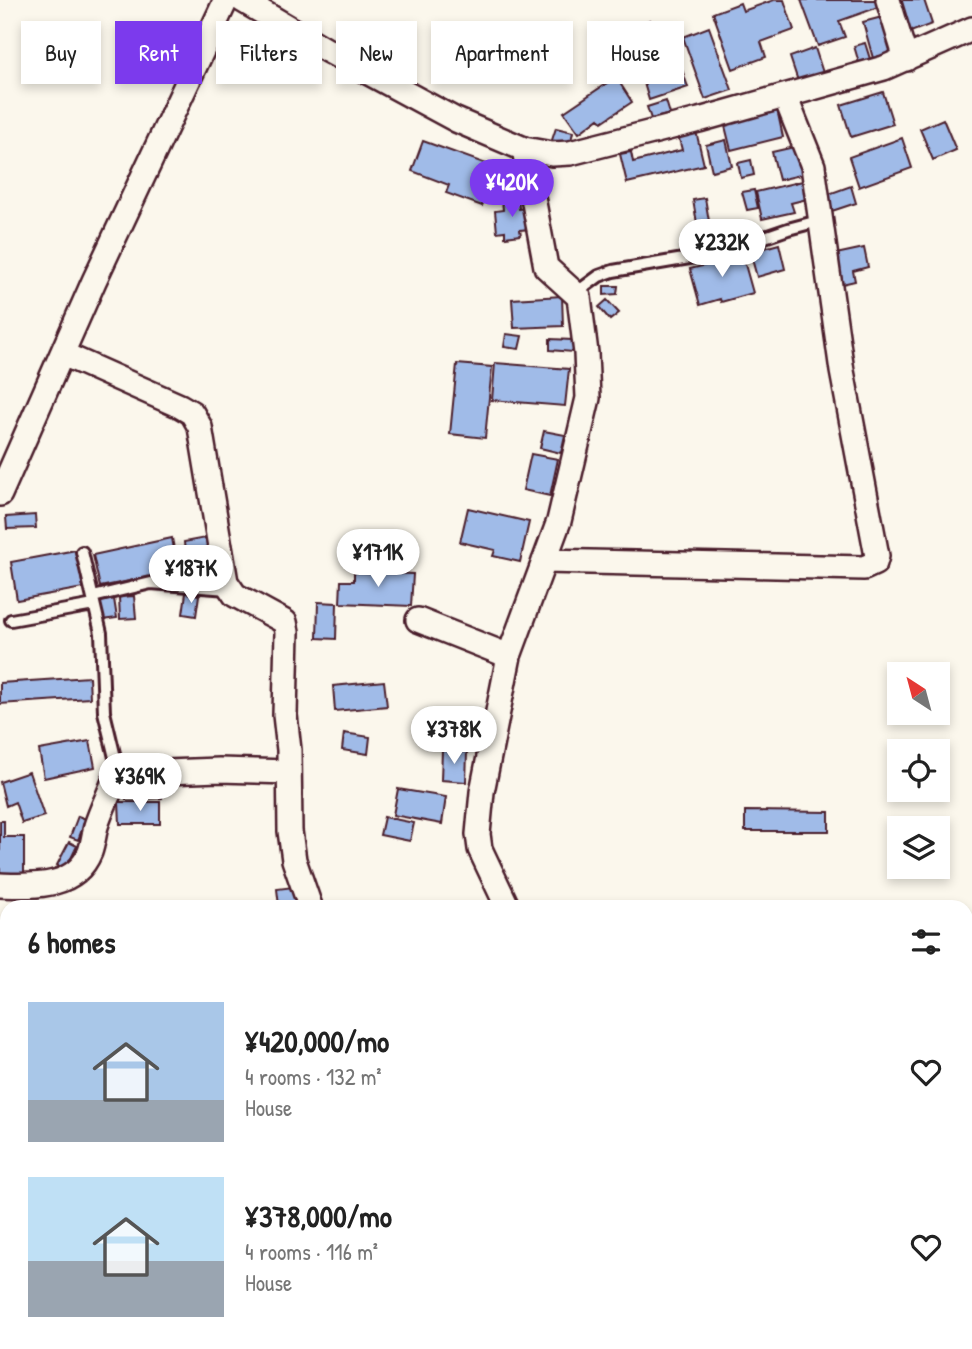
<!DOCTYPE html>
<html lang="en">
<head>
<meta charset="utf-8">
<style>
	:root { --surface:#fff; --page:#f2f2f2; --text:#222; --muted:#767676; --accent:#7c3aed }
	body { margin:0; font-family:"Patrick Hand",sans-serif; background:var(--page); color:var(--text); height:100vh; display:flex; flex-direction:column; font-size:26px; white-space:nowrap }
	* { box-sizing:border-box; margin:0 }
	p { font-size:23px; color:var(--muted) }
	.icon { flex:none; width:38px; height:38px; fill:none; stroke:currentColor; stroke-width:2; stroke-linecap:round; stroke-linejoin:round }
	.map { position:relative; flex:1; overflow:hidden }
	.drawer { position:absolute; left:0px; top:900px; width:973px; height:450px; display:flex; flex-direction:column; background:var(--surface); border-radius:21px 21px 0 0; box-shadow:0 4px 10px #0003 }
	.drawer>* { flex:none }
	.top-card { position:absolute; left:21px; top:21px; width:931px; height:63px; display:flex; gap:14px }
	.needle { width:46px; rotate:324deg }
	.controls { position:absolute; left:887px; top:662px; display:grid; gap:14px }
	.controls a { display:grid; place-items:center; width:63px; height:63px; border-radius:0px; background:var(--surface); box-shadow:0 4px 10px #0003; font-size:35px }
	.price { position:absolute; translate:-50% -60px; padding:0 16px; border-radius:24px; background:#fff; color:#222; font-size:23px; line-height:46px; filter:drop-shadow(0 2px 4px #0008) }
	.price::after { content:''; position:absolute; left:50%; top:42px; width:21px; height:16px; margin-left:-10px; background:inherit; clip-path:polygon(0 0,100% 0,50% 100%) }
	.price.on { background:var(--accent); color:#fff }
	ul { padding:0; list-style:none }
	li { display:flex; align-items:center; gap:21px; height:175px; padding:0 28px }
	li span { display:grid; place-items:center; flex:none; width:196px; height:140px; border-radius:0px; color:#555 }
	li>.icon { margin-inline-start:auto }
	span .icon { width:84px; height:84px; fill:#fffc; stroke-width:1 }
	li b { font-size:30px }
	h2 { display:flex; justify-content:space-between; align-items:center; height:84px; padding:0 28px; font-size:30px }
	.pill { padding:0 24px; border-radius:0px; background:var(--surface); box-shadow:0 4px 10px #0003; font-size:24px; line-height:63px }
	.pill.on { background:var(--accent); color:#fff }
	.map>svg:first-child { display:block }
</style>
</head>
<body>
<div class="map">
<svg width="972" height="1349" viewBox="0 0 972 1349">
	<rect width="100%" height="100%" fill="#fbf7ec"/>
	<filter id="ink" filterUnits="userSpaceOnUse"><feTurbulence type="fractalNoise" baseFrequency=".0143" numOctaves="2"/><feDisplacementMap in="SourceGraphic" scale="14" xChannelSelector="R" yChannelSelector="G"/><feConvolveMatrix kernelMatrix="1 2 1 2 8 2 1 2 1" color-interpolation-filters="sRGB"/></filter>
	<g filter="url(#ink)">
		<path fill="#a0bbe8" stroke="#4a1f2b" stroke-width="2" d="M774 0H784L794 30 761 42 766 57 733 69 713 13 740 3 743 11Z
			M801 0H876L879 7 839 21 845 37 818 46Z
			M896 0H924L932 24 908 33Z
			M886 16 897 56 874 62 863 22Z
			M650 20 662 57 624 70 611 34Z
			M709 27 732 90 705 99 683 37Z
			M865 43 870 59 859 63 854 46Z
			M815 48 825 79 800 87 790 57Z
			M679 61 688 87 649 100 641 73Z
			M616 77 632 102 602 122 599 118 579 133 564 112Z
			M883 92 893 124 851 137 841 105Z
			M666 101 670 114 651 119 647 107Z
			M777 109 783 137 731 150 724 122Z
			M943 119 956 150 933 160 920 129Z
			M556 128 573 132 570 145 552 140Z
			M696 131 704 165 627 183 620 154 631 152 633 162 682 150 678 135Z
			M902 138 912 168 859 187 849 157Z
			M726 140 732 166 712 171 706 145Z
			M423 141 492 166 489 175 493 176 482 206 446 193 449 185 412 171Z
			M803 145 809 173 779 180 772 152Z
			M751 160 754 175 741 178 738 163Z
			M807 180 811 198 791 203 794 212 762 219 756 192Z
			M851 186 856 203 829 212 823 196Z
			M754 190 758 208 747 210 742 192Z
			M705 198 710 227 698 229 693 200Z
			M518 199 519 209 528 208 530 229 520 230 521 235 505 237V231L497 232 495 211 503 210 502 200Z
			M779 244 785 269 757 277 750 252Z
			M864 248 868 267 853 271 855 281 842 284 836 254Z
			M741 250 753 293 721 302 720 299 700 305 690 269 710 264 708 259Z
			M604 286H618L617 294 604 295Z
			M562 296 563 326 514 328 512 299Z
			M607 300 619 313 610 320 599 307Z
			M506 334 522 336 519 349 504 347Z
			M550 339 573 340V352L550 350Z
			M495 363 569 369 565 406 492 400Z
			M457 364 492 367 485 438 450 434Z
			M544 431 565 435 561 453 540 448Z
			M531 454 558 459 550 496 523 490Z
			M468 508 529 522 520 562 493 556 495 550 460 542Z
			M35 515 36 528 7 529 6 517Z
			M172 538 178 571 100 587 93 555Z
			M206 538 208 550 185 553 184 542Z
			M76 550 83 588 17 600 11 562Z
			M185 558 200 559 198 580 183 579Z
			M354 572 413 574 411 606 340 603 341 581H354Z
			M186 593 199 595 196 616 183 614Z
			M134 596 136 618 120 619 119 597Z
			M114 599 117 618 102 620 100 600Z
			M318 602 337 603 336 639 317 638Z
			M89 677 90 698 0 704V683Z
			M384 681 387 706 335 711 333 686Z
			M344 733 370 737 368 754 342 750Z
			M90 741 95 767 44 778 39 750Z
			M442 750 467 752 466 782 441 780Z
			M29 772 44 816 22 823 15 802 6 806 0 782Z
			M161 780 162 798 126 799V782Z
			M398 789 446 797 442 824 393 815Z
			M119 802H160V824H120Z
			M745 811 829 812V831H745Z
			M78 816 86 819 78 840 70 837Z
			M384 817 414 823 410 841 380 835Z
			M0 821H4V837H24V876H0Z
			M69 842 77 846 66 869 57 865Z
			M293 887 295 906H279L277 889Z"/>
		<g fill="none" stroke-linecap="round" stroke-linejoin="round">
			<defs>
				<path id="service" d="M576 293 599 276 613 271 719 253 788 229 822 220
					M82 552 101 633 104 712 118 770
					M93 597 151 583 228 589
					M11 620 94 605"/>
				<path id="minor" d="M242 0 328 51 456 120 524 149 552 154 570 153 699 120 884 68 972 29
					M888 0 906 59
					M63 354 180 406 192 413 200 427 226 582 235 595 285 622 287 632 285 715 289 750 290 831 294 860 310 906
					M0 494 94 281 226 0
					M544 561 864 568 875 563 877 556 842 371 813 166 785 96
					M418 620 509 656
					M0 885C33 886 75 889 90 852 93 844 94 834 96 826 102 807 112 789 118 770L140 773 219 770 289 772
					M507 906 480 849 478 834 482 792 509 656 559 521 588 398 586 353 579 297 546 267 524 149
					M966 1296H972
					M15 1349V1342"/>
			</defs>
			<use href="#service" stroke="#4a1f2b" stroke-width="16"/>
			<use href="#minor" stroke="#4a1f2b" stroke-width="28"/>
			<use href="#service" stroke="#fbf7ec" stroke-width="10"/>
			<use href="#minor" stroke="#fbf7ec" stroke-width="23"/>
		</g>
	</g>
</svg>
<div class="controls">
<a><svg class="needle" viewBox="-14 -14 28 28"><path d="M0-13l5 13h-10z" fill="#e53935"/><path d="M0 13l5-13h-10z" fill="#767676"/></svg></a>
<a><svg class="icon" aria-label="locate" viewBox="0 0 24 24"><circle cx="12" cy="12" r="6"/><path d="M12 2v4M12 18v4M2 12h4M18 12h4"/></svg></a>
<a><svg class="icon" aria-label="layers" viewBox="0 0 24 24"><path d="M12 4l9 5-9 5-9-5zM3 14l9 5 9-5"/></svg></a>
</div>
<b class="price on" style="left:512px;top:219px">¥420K</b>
<b class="price" style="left:722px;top:279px">¥232K</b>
<b class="price" style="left:378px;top:589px">¥171K</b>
<b class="price" style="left:191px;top:605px">¥187K</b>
<b class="price" style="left:454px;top:766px">¥378K</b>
<b class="price" style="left:140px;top:813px">¥369K</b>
<div class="top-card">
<a class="pill">Buy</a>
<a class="pill on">Rent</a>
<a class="pill">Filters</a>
<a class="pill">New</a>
<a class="pill">Apartment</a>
<a class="pill">House</a>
</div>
<section class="drawer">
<h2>6 homes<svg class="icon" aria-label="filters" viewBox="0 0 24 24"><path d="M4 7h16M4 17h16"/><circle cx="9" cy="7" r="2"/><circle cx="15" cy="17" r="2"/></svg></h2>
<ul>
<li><span style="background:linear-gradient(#a9c7e8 70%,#9aa5b1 0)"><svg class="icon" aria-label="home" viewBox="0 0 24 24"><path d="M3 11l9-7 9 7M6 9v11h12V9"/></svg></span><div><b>¥420,000/mo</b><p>4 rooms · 132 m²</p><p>House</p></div><svg class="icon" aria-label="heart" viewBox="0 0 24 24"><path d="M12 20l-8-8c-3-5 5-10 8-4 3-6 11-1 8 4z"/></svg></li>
<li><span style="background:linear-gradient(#bfe0f5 60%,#9aa5b1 0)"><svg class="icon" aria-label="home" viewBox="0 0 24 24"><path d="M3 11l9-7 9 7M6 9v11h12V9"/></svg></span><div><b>¥378,000/mo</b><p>4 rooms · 116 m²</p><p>House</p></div><svg class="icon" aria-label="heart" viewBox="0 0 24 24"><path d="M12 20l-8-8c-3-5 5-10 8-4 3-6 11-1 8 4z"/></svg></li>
</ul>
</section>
</div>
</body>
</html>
